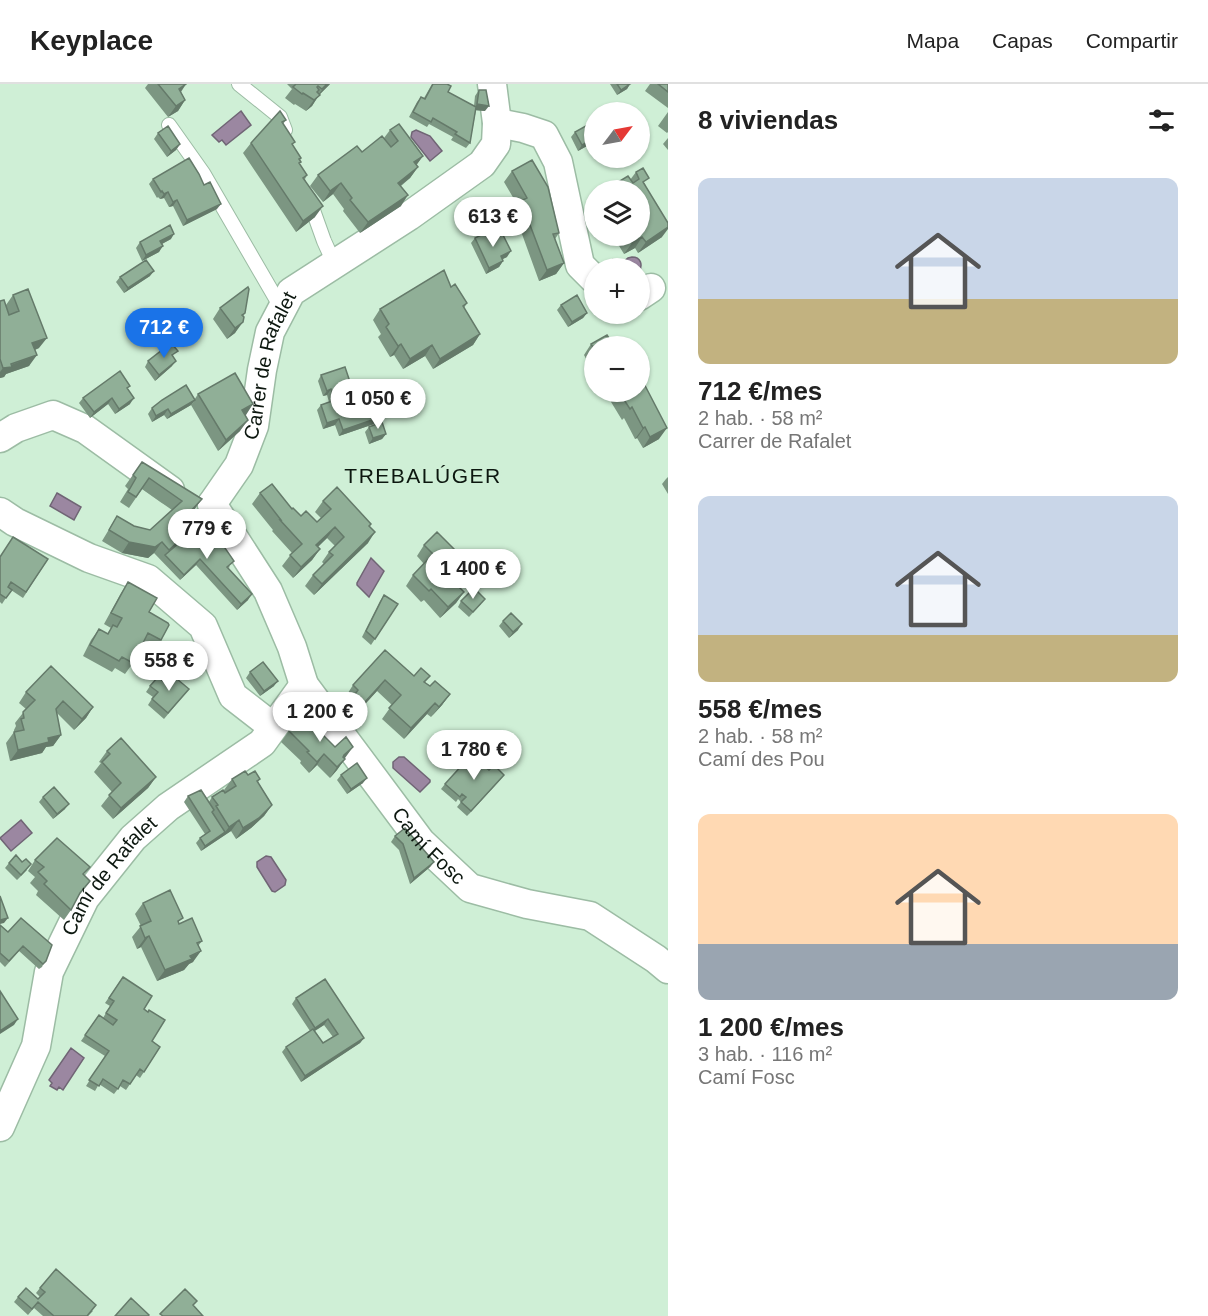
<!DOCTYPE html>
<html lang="es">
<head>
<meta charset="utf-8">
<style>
	:root { --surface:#fff; --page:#f6f6f6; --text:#222; --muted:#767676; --line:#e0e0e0; --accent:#1a73e8 }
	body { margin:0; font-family:Helvetica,sans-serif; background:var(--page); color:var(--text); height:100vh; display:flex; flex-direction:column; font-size:22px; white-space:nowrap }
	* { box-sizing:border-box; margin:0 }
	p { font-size:20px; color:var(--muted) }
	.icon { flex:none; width:33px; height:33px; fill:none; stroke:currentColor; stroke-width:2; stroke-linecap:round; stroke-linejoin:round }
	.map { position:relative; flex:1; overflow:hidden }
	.details { display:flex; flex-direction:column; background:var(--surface); width:540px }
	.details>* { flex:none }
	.needle { width:39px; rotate:58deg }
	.fabs { position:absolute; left:584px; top:18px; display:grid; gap:12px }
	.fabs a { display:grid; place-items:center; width:66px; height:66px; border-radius:50%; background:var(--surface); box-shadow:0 2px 4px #0004; font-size:30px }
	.price { position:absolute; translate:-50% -51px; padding:0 14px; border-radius:21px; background:#fff; color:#222; font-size:20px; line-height:39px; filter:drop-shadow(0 2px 3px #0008) }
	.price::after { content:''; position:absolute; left:50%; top:36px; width:18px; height:14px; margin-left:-9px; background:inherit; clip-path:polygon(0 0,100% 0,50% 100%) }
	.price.on { background:var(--accent); color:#fff }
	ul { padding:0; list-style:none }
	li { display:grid; align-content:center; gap:12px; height:318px; padding:0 30px }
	li span { display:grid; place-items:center; height:186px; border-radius:12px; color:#555 }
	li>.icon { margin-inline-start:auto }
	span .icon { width:108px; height:108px; fill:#fffc; stroke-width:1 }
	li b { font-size:26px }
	h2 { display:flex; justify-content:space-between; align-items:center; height:72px; padding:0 30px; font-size:26px }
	header { display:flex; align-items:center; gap:36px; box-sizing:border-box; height:84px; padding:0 30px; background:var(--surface); border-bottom:2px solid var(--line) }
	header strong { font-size:28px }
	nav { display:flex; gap:33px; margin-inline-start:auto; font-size:21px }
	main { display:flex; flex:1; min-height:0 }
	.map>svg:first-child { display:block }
</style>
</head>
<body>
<header>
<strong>Keyplace</strong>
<nav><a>Mapa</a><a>Capas</a><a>Compartir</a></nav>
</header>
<main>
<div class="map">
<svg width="668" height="1232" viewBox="0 0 668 1232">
	<rect width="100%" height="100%" fill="#cfefd6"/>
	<path fill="#9b87a1" stroke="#706575" stroke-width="1.5" d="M241 27 251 41 226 61 222 56 219 58 212 51Z
		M416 46 430 52 442 67 430 77 411 53 412 48Z
		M632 173C641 173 643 181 639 188V184H610L613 176 615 179 623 178 628 174Z
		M57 409 81 423 74 436 50 422Z
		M371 474 384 487 369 513 357 501V499Z
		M399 673H404L430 696V698L420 708 393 684V678Z
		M21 736 32 749 11 767 0 754Z
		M266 772 271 773 286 796 285 801 275 808 272 807 257 783V778Z
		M71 964 84 974 63 1006 59 1003 57 1006 50 1002 52 999 49 996Z"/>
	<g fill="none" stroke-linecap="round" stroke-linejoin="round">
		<defs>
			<path id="lane" d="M239 0 280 33 285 46
				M169 41 203 89 282 225
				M309 115 324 157 334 179"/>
			<g id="street">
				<path d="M497 39 523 44 544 51 558 78 580 181 594 195"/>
				<path d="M639 212 651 204"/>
				<path d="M0 354 16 344 53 331 85 345 170 406"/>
				<path id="s1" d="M212 420 268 507 292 563 304 601 421 758 470 804 527 820 590 832 656 875 668 885"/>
				<path id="s2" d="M212 420 239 381 254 342 262 286 270 248 291 208 409 132 482 80 496 60 497 39 492 0"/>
				<path d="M0 428 15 438 89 474 148 495 203 542 233 612 273 643"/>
				<path id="s3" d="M0 1043 36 962 49 888 85 814 133 754 168 723 262 659 304 601"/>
			</g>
		</defs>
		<use href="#lane" stroke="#9cbca4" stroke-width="16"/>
		<use href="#street" stroke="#9cbca4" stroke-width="31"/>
		<use href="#lane" stroke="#fff" stroke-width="14"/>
		<use href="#street" stroke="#fff" stroke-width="28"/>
	</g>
	<path fill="#7c9682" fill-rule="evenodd" d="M148 0H186L181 8 185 16 178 27 168 33 145 4Z
		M287 0H330L319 11 312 22 306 27 295 20 294 21 285 14 292 5Z
		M432 0H447L448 8 474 22 475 12 479 6 485 27 476 26 470 59 466 64 451 56 453 53 429 40 427 43 409 33 417 18 421 13 424 14Z
		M610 0H630L627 5 617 11Z
		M650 0H668V24L645 7Z
		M668 28V48L667 49 658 42Z
		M286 36 283 40 292 61 301 74 299 80 307 91 305 95 315 133 296 148 243 69 251 59Z
		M594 39V58L578 67 571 53 575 48Z
		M390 46 423 72 416 81 418 83 410 94 401 102V122L360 149 343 127 344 125 333 110 323 118 310 102 318 91 362 68 384 54Z
		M158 49 180 60 176 66 167 73 154 55Z
		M668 54V66L663 60Z
		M512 87 559 149 555 155 564 179 556 190 539 197 514 128 518 122 504 98Z
		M636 88 645 100 662 153 638 169 635 164 624 170 613 152H639V106H607L610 103 630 96Z
		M153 95 204 101 217 125 183 142 173 122 169 123 164 114 160 115 158 113 157 114 149 100Z
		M475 154H492L507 173 502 175 503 177 499 183 486 190 471 159Z
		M171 155 162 160 159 168 142 177 136 164 140 158Z
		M150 192 124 209 116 198 120 193Z
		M451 203 467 219 464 224 480 250 473 261 433 285 425 272 403 285 394 271 390 273 378 253 381 250 373 236 380 225Z
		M13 211 39 264 35 266 29 282 6 290 4 293 0 294V217L6 221Z
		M561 221 587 229 583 234 568 243 557 226Z
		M220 224 245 229 235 249 227 255 213 235Z
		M591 260 594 262V289L584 271Z
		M173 273 172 282 155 297 145 283 148 277Z
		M321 291 350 298 356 314 368 322 378 334 374 340 339 352 335 341 323 345 317 326 321 321 329 318 327 311 323 312 318 297Z
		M128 305 130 320 115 330 108 320 90 334 79 319 83 314Z
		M605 308H639L659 355 643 364 637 354 635 355 624 334 622 336Z
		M198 310 245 331 240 347 218 367 191 321Z
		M195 316 191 321 167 335 164 331 152 338 148 330 152 324Z
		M369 343 386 350 382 355 369 360 365 348Z
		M142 378 194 426 188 433 185 439 230 483 228 484 248 516 237 526 196 481 180 496 154 469 148 474 122 469 102 457 117 432 134 442 150 446 172 426 142 405 129 424 120 418 128 405 125 402Z
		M668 393V410L662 400 666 395Z
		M260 409 292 425 301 432 317 438 321 434 315 428 323 417 371 440 370 442 368 459 314 511 305 502 313 491 324 480 322 478 329 468 335 462 327 454 318 463 320 465 312 476 293 494 282 482 292 469 272 447 273 446 252 420Z
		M424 461 455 470 464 497 459 503 464 508 456 519 440 534 424 516 421 518 406 502 413 491 424 480 417 472Z
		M0 472 48 475 23 514 11 506 2 520 0 518Z
		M128 498 149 528 161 556 153 567 142 561 133 579 125 590 115 584 112 588 83 572 91 556 99 545 107 550 111 544 104 540 121 509Z
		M384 511 398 520 371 561 362 553 380 517Z
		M461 517 481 520 469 533 458 523Z
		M503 537 518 546 509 554 499 542Z
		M385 566 414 592H430L425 598 430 602 450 610 442 621 431 633 427 630 404 655 382 635 392 621 377 607 356 630 347 621 350 616 346 612 353 601Z
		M250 588 274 602 260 612 246 594Z
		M164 598 189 605 164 635 148 621 153 613 146 608 150 602Z
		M26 608 93 623 86 634 74 646 57 629 61 651 53 662 46 663 42 669 10 677 6 659 14 648V646L16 642 15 639 26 625 19 619Z
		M289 647 344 675 337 686 330 694 317 681 309 689 300 679 301 677 281 658Z
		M107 667 156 693 148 704 113 735 101 722 112 708 94 688 101 679 99 678Z
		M485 683 500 696 467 732 457 723 461 718 458 715 456 718 441 705 445 700Z
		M248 691 260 695 258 698 272 721 264 732 251 744 236 755 231 747 201 767 196 759 200 754 205 750 184 718 188 712 209 718 212 713 224 706 232 695Z
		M341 691 363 699 347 710 337 696Z
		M43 713 65 725 53 735 39 718Z
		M395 752 434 778 430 783 410 800 399 766 391 758Z
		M35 776 84 791 90 797 77 814 71 826 64 836 36 811 38 807 30 799 35 793 28 787Z
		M22 778 27 786 17 796 5 784 9 779Z
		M143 819 179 840 202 857 198 862 193 878 189 880 184 886 157 897 141 863 137 865 132 853 141 842 135 830Z
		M0 841 8 848 52 861 42 883 39 885 19 867 5 883 0 878Z
		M123 893 144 925 152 957 160 963 140 994 136 991 126 1006 120 1002 114 1010 99 1000 95 1007 86 1002 105 972 81 957 99 931 103 934 110 922 105 919Z
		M296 914 364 954 360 959 301 998 282 968 286 963 310 947 292 920ZM324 941 333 953 323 959 315 947Z
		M40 1204 93 1227 88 1232H43L34 1224 28 1231 14 1218 18 1213 38 1215 40 1213 36 1209Z"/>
	<path fill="#657a6a" d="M186 0 179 10V5Z
		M327 0H330L319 11 312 22 306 27 314 16Z
		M630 0 627 5 617 11 621 6Z
		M185 16 178 27 168 33 176 22Z
		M477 20 489 22 485 27 473 26Z
		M594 55V58L578 67 582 61Z
		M180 60 176 66 167 73 171 67Z
		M423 72 415 83 414 78Z
		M418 83 410 94 391 109 398 99Z
		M341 99 333 110 323 118 330 107Z
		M168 108 164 114 160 115 164 110Z
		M408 111 401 122 360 149 368 138Z
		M177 116 173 122 169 123 173 118Z
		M221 120 217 125 183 142 187 136Z
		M323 122 315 133 296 148 303 137Z
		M668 143V145L662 153 638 169 646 158Z
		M174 150 171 155 156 163 160 157Z
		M642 153 635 164 624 170 632 159Z
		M163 162 159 168 142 177 146 171Z
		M511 167 507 173 497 178 501 172Z
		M503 177 499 183 486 190 489 184Z
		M564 179 556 190 539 197 547 186Z
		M154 187 150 192 124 209 128 204Z
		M587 229 583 234 568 243 572 238Z
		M243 238 235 249 227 255 235 244Z
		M480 250 473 261 433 285 440 275Z
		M47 254 39 264 24 270 32 259Z
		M401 260 394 271 390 273 398 262Z
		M432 261 425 272 403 285 410 275Z
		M37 271 29 282 6 290 4 293 0 294V288L3 284Z
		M176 277 172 282 155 297 159 291Z
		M331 305 327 311 323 312 327 307Z
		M112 314 108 320 90 334 94 328Z
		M134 314 130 320 115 330 119 325Z
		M195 316 191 321 167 335 171 330Z
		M253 320 246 331 235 337 242 326Z
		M168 325 164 331 152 338 156 332Z
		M378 334 374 340 339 352 343 346Z
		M339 335 335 341 323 345 327 339Z
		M248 336 240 347 218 367 226 356Z
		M645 343 637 354 635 355 643 344Z
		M667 344 659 355 643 364 650 353Z
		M386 350 382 355 369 360 373 354Z
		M202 415 194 426 181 441 189 433 181 444 171 451 187 431Z
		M335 443 327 454 308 472 316 461Z
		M375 448 368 459 314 511 322 500Z
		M129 458H162L154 469 148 474 122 469Z
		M320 465 312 476 293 494 301 483Z
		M200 475 196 481 180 496 184 491Z
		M472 487 464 497 450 512 457 501Z
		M464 508 456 519 440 534 448 523Z
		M252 510 248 516 237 526 241 520Z
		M522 540 518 546 509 554 513 548Z
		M385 596 377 607 356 630 364 619Z
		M278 597 274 602 260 612 264 607Z
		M450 610 442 621 431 633 439 623Z
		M435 619 427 630 404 655 411 644Z
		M93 623 86 634 74 646 82 635Z
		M61 651 53 662 46 663 42 669 10 677 18 666 48 654Z
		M353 663 345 674 336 682 344 671Z
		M324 670 317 681 309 689 317 678Z
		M345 675 337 686 330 694 337 683Z
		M504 691 500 696 467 732 471 727Z
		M156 693 148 704 113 735 121 724Z
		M367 694 363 699 347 710 351 705Z
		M69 720 65 725 53 735 57 730Z
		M272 721 264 732 251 744 236 755 243 744Z
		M239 736 231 747 201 767 205 762 225 748 229 743Z
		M434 778 430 783 410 800 414 794Z
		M8 834 4 839 0 840V836Z
		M149 852 141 863 137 865 145 854Z
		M201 867 193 878 189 880 184 886 157 897 165 886Z
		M18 935 14 941 0 950V947Z
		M328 935 324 941 311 949 315 944Z
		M364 954 360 959 301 998 305 992Z"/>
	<path fill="#90af97" stroke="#657a6a" stroke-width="1.5" d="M158 0H186L179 5 185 16 176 22Z
		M296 0H327L322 5 318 2 317 3 319 6 317 8 320 11 314 16 303 9 302 10 293 3Z
		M433 0H447L451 2 448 8 476 23 470 59 455 50 457 48 433 34 431 38 413 28 421 13 425 15Z
		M617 0H630L621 6Z
		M658 0H668V8Z
		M479 6H486L489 22 477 20Z
		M280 27 286 36 282 38 295 58 292 60 301 74 299 75 301 78 299 79 307 91 303 94 323 122 303 137 251 59Z
		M593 38 594 55 582 61 575 48Z
		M399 40 423 72 414 78 418 83 398 99 408 111 368 138 350 116 352 114 341 99 330 107 318 91 357 62 362 68 382 52 391 63 398 57 390 46Z
		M168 42 180 60 171 67 158 49Z
		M189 74 199 90 204 101 210 98 221 120 187 136 177 116 173 118 168 108 164 110 162 107 161 108 153 95Z
		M532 76 548 103 559 149 553 150 564 179 547 186 521 117 527 114 512 87Z
		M643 84 649 94 643 98 668 139V143L646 158 642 153 632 159 627 152H639V106H612L610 103 628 92 633 99 639 95 636 88Z
		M170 141 174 150 160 157 163 162 146 171 140 158Z
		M489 147 492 154 502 149 511 167 501 172 503 177 489 184 475 154Z
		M146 176 154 187 128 204 120 193Z
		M444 186 451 203 455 200 467 219 463 222 480 250 440 275 432 261 410 275 401 260 398 262 386 243 389 240 380 225Z
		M248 203 249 205 245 229 242 231 244 233 243 238 235 244 220 224Z
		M28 205 47 254 32 259 37 271 11 280 12 283 3 284 0 275V217L4 216 9 231 19 227 13 211Z
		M577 211 587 229 572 238 561 221Z
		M607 251 614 262H594V265L591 260Z
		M624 257 626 262H615Z
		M171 259 178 267 172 271 176 277 159 291 148 277Z
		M345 283 350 298 354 296 355 301 352 302 356 314 365 311 368 322 373 320 378 334 343 346 339 335 327 339 321 321 335 316 331 305 327 307 321 291Z
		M120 287 130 302 127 304 134 314 119 325 112 314 94 328 83 314Z
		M235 289 253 320 242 326 248 336 226 356 198 310Z
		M639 290 667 344 650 353 645 343 643 344 632 323 630 325 619 308H639Z
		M186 301 195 316 171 330 168 325 156 332 152 324 162 316Z
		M382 338 386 350 373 354 369 343Z
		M142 378 202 415 187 431 189 433 175 446 182 454 169 466 162 458 155 463 129 458 109 446 117 432 134 442 150 446 182 417 149 394 136 413 128 408 136 394 133 391Z
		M272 400 292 425 293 424 301 432 306 427 317 438 331 425 323 417 337 403 371 440 369 442 375 448 322 500 313 491 333 471 329 468 344 453 335 443 316 461 320 465 301 483 290 471 302 460 280 436H281L260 409Z
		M185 439 206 460 216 451 234 477 227 483 252 510 241 520 200 475 184 491 165 471 179 459 182 454 176 447Z
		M437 448 457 468 455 470 472 487 457 501 464 508 448 523 431 505 429 507 413 491 433 470 424 461Z
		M13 453 48 475 26 508 11 498 8 503 12 506 6 514 0 510V473Z
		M128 498 157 514 149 528 168 539 169 541 161 556 148 549 133 579 122 573 119 577 90 561 99 545 108 550 113 541 117 543 122 534 111 529Z
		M474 504 485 515 473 528 461 517Z
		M384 511 398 520 375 555 366 547Z
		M511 529 522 540 513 548 503 537Z
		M385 566 414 592 421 584 430 592 424 598 430 602 435 597 450 610 439 623 435 619 411 644 389 624 401 611 385 596 364 619 355 610 358 606 353 601Z
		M263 578 278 597 264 607 250 588Z
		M51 582 93 623 82 635 63 617 56 625 61 651 48 654 49 658 18 666 14 648 24 646 21 635 24 634 23 628 35 616 26 608Z
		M171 590 189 605 168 629 152 615 158 608 150 602 158 593 164 598Z
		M304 632 335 663 346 653 353 663 344 671 343 673 345 675 337 683 324 670 317 678 307 668 309 667 289 647Z
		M121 654 156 693 121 724 109 711 121 699 102 678 110 670 107 667Z
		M473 669 487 681 485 683 489 686 494 681 504 691 471 727 461 718 466 713 462 710 460 713 445 700Z
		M357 679 367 694 351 705 341 691Z
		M245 687 248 691 255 687 260 695 257 697 272 721 259 734 243 744 239 736 229 743 216 722 218 721 212 713 223 706 225 709 236 702 232 695Z
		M54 703 69 720 57 730 43 713Z
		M201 706 214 726 212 728 225 748 205 762 200 754 210 747 188 712Z
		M405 744 434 778 414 794 403 760 395 752Z
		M57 754 90 783 83 790 90 797 80 809 71 826 44 800 47 797 38 788 44 783 35 776Z
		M16 771 22 778 26 775 31 780 21 791 9 779Z
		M170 806 183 834 178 837 179 840 192 834 202 857 197 859 201 867 190 872 192 875 165 886 149 852 145 854 140 842 151 837 143 819Z
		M0 812 8 834 0 836Z
		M21 834 52 861 46 877 43 880 23 862 9 877 0 869V841L8 848Z
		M123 893 152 912 144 925 148 928 149 926 165 936 152 957 160 963 144 988 140 985 130 1000 123 996 118 1005 103 995 99 1002 89 996 109 967 85 951 99 931 113 941 117 936 106 929 114 917 109 914Z
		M325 895 364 954 305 992 286 963 313 945 323 959 338 950 328 935 315 944 296 914Z
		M0 907 18 935 0 947Z
		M56 1185 96 1221 87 1232H54L38 1218 32 1225 18 1213 26 1204 38 1215 45 1208 40 1204Z
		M185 1205 197 1217 193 1221 203 1232H163L160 1230Z
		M131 1214 149 1231 148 1232H115Z"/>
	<g text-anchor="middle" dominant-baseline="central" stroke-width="6" stroke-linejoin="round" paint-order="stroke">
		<g font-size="20" fill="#0c170f" stroke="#cfefd6">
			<text stroke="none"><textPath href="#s2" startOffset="152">Carrer de Rafalet</textPath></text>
			<text stroke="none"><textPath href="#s1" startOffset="408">Camí Fosc</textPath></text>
			<text stroke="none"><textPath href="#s3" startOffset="278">Camí de Rafalet</textPath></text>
		</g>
		<g font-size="21" letter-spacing="1.5" fill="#0c170f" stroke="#cfefd6">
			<text x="423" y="391">TREBALÚGER</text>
		</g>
	</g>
</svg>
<div class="fabs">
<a><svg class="needle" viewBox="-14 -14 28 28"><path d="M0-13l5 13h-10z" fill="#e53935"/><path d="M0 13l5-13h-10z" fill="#767676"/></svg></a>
<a><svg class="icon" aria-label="layers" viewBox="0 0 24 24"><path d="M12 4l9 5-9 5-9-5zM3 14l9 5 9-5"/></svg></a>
<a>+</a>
<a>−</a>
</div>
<b class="price" style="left:493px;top:164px">613 €</b>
<b class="price on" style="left:164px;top:275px">712 €</b>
<b class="price" style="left:378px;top:346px">1 050 €</b>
<b class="price" style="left:207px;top:476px">779 €</b>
<b class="price" style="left:473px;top:516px">1 400 €</b>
<b class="price" style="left:169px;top:608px">558 €</b>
<b class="price" style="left:320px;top:659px">1 200 €</b>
<b class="price" style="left:474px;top:697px">1 780 €</b>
</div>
<section class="details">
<h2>8 viviendas<svg class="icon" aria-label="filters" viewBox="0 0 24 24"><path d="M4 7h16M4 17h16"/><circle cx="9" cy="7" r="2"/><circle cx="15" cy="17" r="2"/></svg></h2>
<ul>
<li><span style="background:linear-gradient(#c9d6e8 65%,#c2b280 0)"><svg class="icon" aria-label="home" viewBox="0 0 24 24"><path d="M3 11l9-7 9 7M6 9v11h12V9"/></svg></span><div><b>712 €/mes</b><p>2 hab. · 58 m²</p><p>Carrer de Rafalet</p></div></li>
<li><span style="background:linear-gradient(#c9d6e8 75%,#c2b280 0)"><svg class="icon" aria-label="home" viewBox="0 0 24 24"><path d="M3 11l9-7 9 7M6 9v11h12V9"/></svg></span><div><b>558 €/mes</b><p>2 hab. · 58 m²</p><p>Camí des Pou</p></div></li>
<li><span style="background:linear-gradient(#ffd9b3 70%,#9aa5b1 0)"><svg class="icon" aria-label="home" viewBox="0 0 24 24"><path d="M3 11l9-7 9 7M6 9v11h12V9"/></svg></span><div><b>1 200 €/mes</b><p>3 hab. · 116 m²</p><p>Camí Fosc</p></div></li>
</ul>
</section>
</main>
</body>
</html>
